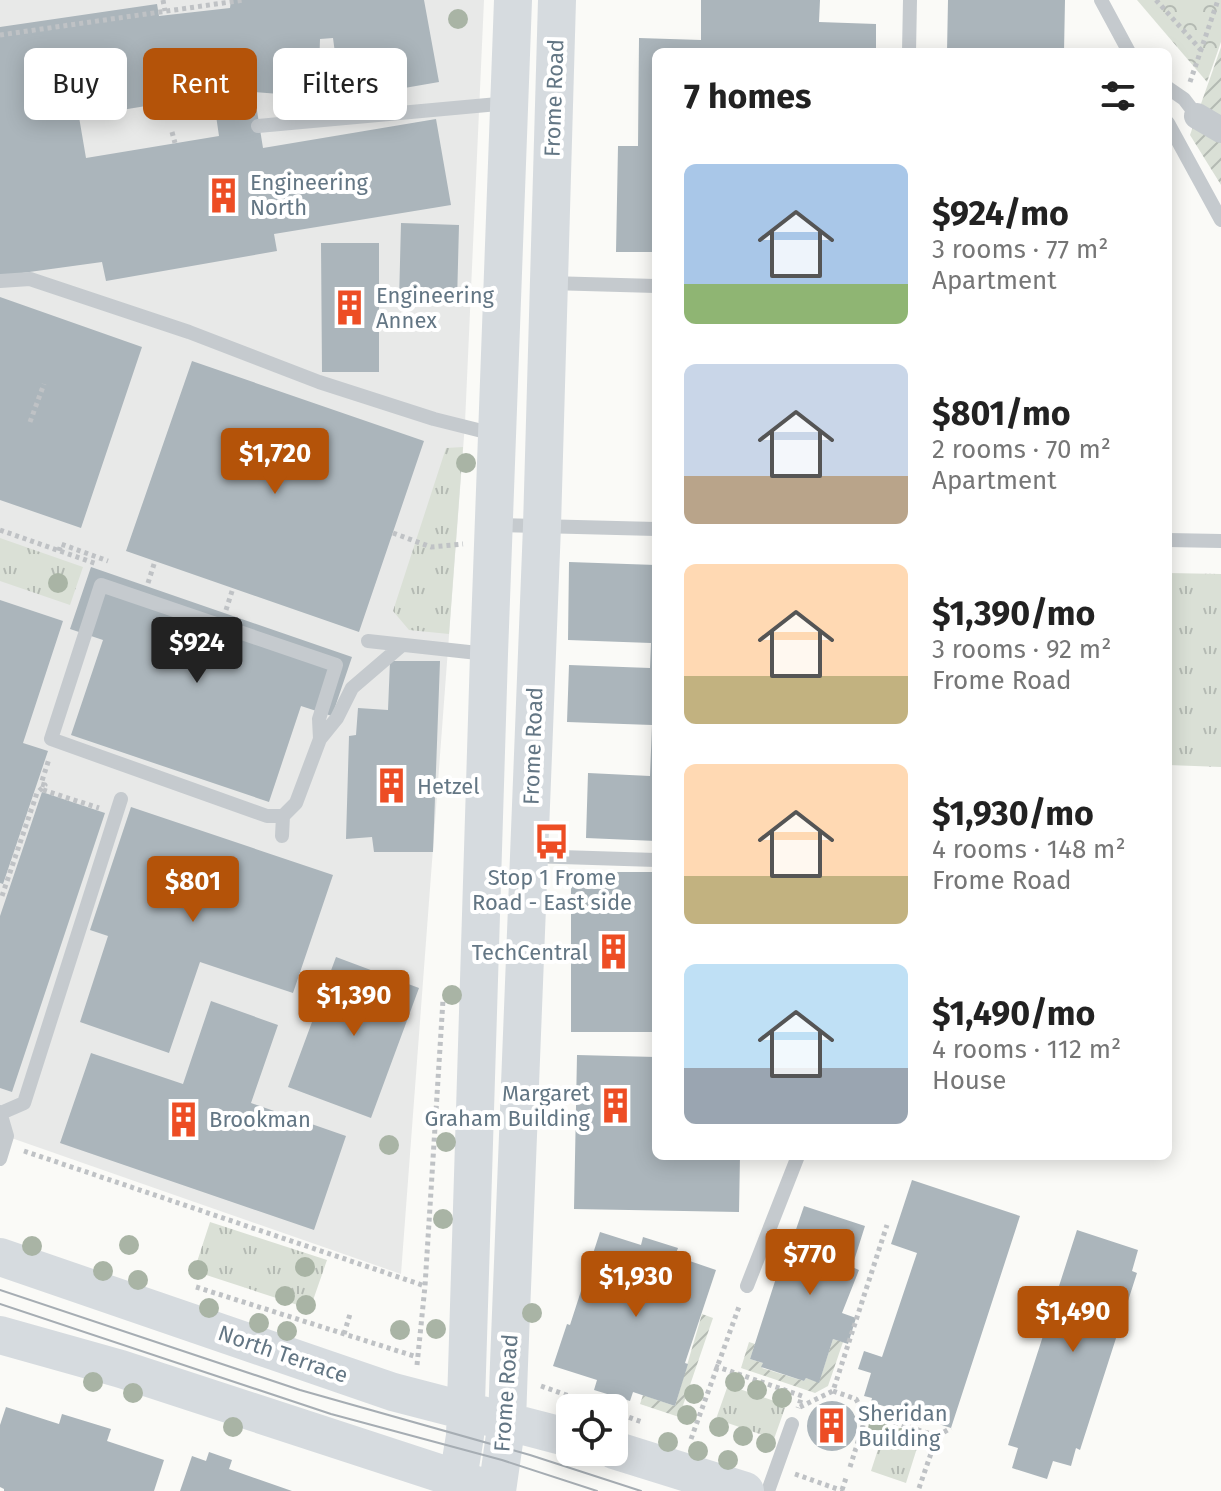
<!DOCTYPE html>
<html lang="en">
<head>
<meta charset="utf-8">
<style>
	:root { --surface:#fff; --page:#f6f6f6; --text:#222; --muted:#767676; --accent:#b45309 }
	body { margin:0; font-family:"Fira Sans",sans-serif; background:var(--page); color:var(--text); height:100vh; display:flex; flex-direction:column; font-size:30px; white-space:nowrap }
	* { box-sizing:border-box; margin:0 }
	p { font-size:26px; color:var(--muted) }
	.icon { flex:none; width:44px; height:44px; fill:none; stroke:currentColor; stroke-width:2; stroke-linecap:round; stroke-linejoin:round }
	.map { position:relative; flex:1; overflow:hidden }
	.details { position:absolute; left:652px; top:48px; width:520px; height:1112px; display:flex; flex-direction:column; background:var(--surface); border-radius:12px; box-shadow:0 4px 20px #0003 }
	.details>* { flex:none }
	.guide { position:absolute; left:24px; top:48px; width:508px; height:72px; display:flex; gap:16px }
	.tools { position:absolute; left:556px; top:1394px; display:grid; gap:16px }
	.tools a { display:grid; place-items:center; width:72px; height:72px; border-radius:12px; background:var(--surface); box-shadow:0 4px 20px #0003; font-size:40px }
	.price { position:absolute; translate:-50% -68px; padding:0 18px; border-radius:8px; background:var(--accent); color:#fff; font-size:26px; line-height:52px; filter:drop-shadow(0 2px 4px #0008) }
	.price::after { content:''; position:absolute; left:50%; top:48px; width:24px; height:18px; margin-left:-12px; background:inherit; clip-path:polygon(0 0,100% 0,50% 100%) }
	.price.current { background:#222; color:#fff }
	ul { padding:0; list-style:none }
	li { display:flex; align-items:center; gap:24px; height:200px; padding:0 32px }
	li span { display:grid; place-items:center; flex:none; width:224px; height:160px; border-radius:12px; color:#555 }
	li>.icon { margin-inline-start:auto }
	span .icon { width:96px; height:96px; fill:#fffc; stroke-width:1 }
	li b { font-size:34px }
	h2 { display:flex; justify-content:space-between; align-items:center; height:96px; padding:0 32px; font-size:34px }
	.chip { padding:0 28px; border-radius:12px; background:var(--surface); box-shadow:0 4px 20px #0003; font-size:28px; line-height:72px }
	.chip.current { background:var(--accent); color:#fff }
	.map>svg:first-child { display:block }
</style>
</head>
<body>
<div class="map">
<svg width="1221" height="1491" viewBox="0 0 1221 1491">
	<defs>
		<pattern id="grass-tufts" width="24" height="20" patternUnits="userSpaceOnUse" patternTransform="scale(2)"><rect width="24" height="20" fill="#dae0d6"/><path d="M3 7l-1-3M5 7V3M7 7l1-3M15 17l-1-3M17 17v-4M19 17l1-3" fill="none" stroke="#b4bab3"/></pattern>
		<pattern id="park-crowns" width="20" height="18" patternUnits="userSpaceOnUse" patternTransform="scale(2)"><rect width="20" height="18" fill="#dae0d6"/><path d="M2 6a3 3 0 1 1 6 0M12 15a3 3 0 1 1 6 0" fill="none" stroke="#b4bab3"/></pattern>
		<pattern id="garden-furrows" width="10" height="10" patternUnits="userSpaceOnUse" patternTransform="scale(2)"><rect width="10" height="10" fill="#dae0d6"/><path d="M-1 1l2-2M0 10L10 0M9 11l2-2" fill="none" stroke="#b4bab3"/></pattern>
	</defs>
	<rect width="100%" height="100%" fill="#fafaf7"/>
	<path fill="#e8e9e8" d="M0 0H484L465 423 401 1274 0 1134Z"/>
	<path fill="url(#grass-tufts)" d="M463 447 449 634 409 630 393 611 446 448Z
		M0 538 83 567 70 605 0 581Z
		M1168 573 1221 574V767L1168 765Z
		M210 1222 327 1260 310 1309 194 1271Z
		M728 1385 786 1405 774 1439 716 1419Z
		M882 1437 917 1448 906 1483 871 1471Z"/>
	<path fill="url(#park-crowns)" d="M1137 0H1221V42L1207 82Z"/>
	<path fill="url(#garden-furrows)" d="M1221 47V185L1190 135Z
		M702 1314 713 1318 679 1417 640 1404 643 1395 675 1406Z
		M833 1339 843 1342 828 1386 815 1393 741 1368 749 1342 755 1344 750 1359 763 1363 762 1368 804 1381 806 1378 819 1382Z"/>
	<path fill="#abb5bb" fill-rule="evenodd" d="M231 0H424L439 82 341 99 333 38 320 39 318 97 254 92 263 148 436 119 451 205 274 234 277 251 106 281 102 262 0 276V27L157 4 159 16 230 8ZM213 95 219 136 86 158 79 117Z
		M701 0H820L819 22 876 24V52H656V252H616L618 146H638L639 38 701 40Z
		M948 0H1065L1064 52H947Z
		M401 223 459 225 457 302 399 301Z
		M321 243H379V372H322Z
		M0 297 142 347 81 528 0 500Z
		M192 361 424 441 359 632 126 551Z
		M569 562 656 565V841L586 838 588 773 650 776 652 725 567 722 569 665 650 668 651 643 568 640Z
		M91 567 352 657 332 716 301 706 269 802 71 735 103 640 70 629Z
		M0 600 63 621 23 743 48 751 3 884 0 883Z
		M390 661H440L433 852H374L372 837 346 839 349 736 356 735 358 708 388 710Z
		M42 792 105 813 12 1092 0 1088V916Z
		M131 807 333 875 293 993 200 962 169 1053 80 1022 108 936 90 930Z
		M571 872H656V1032H571Z
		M336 957 419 988 371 1118 288 1087Z
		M211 1001 278 1025 251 1103 346 1136 314 1230 60 1143 91 1053 183 1084Z
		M577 1055 656 1057V1156H740L739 1212 574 1209Z
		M912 1180 1020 1216 951 1428 871 1402 872 1398 864 1396 871 1373 858 1369 864 1351 882 1357 917 1253 891 1244Z
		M804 1206 865 1226 852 1267 859 1270 842 1313 856 1318 848 1344 833 1339 819 1383 806 1378 804 1381 761 1367 763 1363 750 1359 777 1275 775 1274 784 1245 790 1247Z
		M1077 1230 1138 1250 1132 1271 1137 1273 1080 1450 1076 1448 1071 1466 1053 1461 1047 1479 1012 1468 1018 1448 1008 1445Z
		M600 1232 641 1245 643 1237 678 1248 675 1256 716 1270 685 1363 688 1364 675 1406 633 1392 630 1401 594 1390 597 1380 553 1366 567 1324 570 1325Z
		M807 1426a25 25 0 1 1 50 0a25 25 0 1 1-50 0Z
		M6 1407 59 1424 62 1414 111 1429 107 1441 164 1460 154 1491H4V1489L0 1487V1425Z
		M209 1452 232 1460 229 1469 292 1491H180L192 1456 206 1461Z"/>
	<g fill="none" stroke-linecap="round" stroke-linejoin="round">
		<path stroke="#bfc2c5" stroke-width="5" stroke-dasharray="4 4" stroke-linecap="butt" d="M163 0 165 11
			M1156 0 1201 50
			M0 35 244 0
			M1190 82 1218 0
			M172 132 175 143
			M30 422 44 384
			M0 530 97 564
			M393 533 431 547 463 544
			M59 551 61 544 108 561
			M148 583 155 561
			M226 610 233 588
			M43 790 99 808
			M2 896 37 793 45 785 41 784 49 759
			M24 1151 425 1286
			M196 1287 417 1357
			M344 1334 350 1314
			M417 1365 425 1286 443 1000
			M715 1366 802 1396 798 1408
			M541 1386 603 1408
			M833 1391 856 1399 863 1412 937 1436 918 1491
			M800 1407 833 1391 887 1225
			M614 1412 642 1422
			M937 1436 951 1428
			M691 1439 740 1304
			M850 1467 867 1413
			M795 1474 843 1491
			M842 1490 847 1475"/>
		<path stroke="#c5cace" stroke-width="14" d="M1101 0 1129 52
			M909 52 910 0
			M1168 88 1184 99 1197 116
			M1168 123 1221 220
			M258 126 509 103
			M0 281 30 279 189 332 319 382 434 419 494 434
			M549 283 656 286
			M495 525 656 529
			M1168 540 1221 541
			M368 641 487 654
			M320 739 319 719 336 665 101 585 51 739 267 816H283L296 803 320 739 337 718 352 688 401 646
			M282 836 283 816
			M529 856 656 860
			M0 1112 7 1136 0 1159
			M1 1113 24 1103 121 799
			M747 1286 798 1156
			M768 1491 792 1424"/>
		<path stroke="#c5cace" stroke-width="26" d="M1197 116 1221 130"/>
		<path stroke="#d6dbdf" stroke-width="38" d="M0 1257 393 1392 570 1438
			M0 1335 121 1369 482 1487
			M614 1450 745 1491
			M456 1491 465 1436 489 654 513 0
			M497 1491 507 1421 509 1364 542 526 557 0"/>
		<path stroke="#a6adb3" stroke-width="2" d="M0 1290 300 1390 530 1455 641 1491
			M0 1304 331 1414 502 1460 597 1491"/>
	</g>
	<g fill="#a9b4a5">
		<circle cx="458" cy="19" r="10"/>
		<circle cx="466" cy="463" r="10"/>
		<circle cx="58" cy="583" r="10"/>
		<circle cx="452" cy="995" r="10"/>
		<circle cx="446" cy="1142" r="10"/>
		<circle cx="389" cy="1145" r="10"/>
		<circle cx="443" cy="1219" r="10"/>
		<circle cx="129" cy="1245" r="10"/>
		<circle cx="32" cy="1246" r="10"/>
		<circle cx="305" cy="1267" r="10"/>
		<circle cx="198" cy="1270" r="10"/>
		<circle cx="103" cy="1271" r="10"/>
		<circle cx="138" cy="1280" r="10"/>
		<circle cx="285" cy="1296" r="10"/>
		<circle cx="306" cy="1305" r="10"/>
		<circle cx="209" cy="1308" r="10"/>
		<circle cx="532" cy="1313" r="10"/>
		<circle cx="259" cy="1323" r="10"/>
		<circle cx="436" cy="1329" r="10"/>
		<circle cx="400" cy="1330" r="10"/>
		<circle cx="287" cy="1331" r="10"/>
		<circle cx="93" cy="1382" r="10"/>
		<circle cx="735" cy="1382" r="10"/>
		<circle cx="757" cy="1390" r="10"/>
		<circle cx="133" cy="1393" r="10"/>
		<circle cx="694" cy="1394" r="10"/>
		<circle cx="782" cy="1398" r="10"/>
		<circle cx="687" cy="1415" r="10"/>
		<circle cx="233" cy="1427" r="10"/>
		<circle cx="719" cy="1427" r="10"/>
		<circle cx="878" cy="1428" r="10"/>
		<circle cx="743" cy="1436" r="10"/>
		<circle cx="901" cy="1438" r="10"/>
		<circle cx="668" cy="1442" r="10"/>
		<circle cx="766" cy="1443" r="10"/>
		<circle cx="698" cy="1451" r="10"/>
		<circle cx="728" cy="1460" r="10"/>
	</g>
	<defs>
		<symbol id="building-bare" viewBox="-9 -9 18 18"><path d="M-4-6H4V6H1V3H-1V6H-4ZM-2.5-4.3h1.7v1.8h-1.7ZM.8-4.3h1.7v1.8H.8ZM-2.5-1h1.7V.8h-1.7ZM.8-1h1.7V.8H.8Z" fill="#ed4d24" stroke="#fff" stroke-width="2.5" paint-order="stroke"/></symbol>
		<symbol id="bus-bare" viewBox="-9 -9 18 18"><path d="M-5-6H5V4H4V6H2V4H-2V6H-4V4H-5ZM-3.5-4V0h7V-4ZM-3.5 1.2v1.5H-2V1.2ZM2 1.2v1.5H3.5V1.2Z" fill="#ed4d24" stroke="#fff" stroke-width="2.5" paint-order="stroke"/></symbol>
	</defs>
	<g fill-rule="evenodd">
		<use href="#building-bare" x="198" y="170" width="51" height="51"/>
		<use href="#building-bare" x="324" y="282" width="51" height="51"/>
		<use href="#building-bare" x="366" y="760" width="51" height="51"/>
		<use href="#bus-bare" x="526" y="816" width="51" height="51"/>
		<use href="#building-bare" x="588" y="926" width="51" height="51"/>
		<use href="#building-bare" x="590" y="1080" width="51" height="51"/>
		<use href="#building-bare" x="158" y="1094" width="51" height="51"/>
		<use href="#building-bare" x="806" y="1400" width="51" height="51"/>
	</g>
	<g text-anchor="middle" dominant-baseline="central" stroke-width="8" stroke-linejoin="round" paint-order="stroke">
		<g font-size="22" fill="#637684" stroke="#fff">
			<text transform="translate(554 98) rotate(-88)">Frome Road</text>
			<text transform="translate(533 746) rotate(-88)">Frome Road</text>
			<text transform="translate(283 1354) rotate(19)">North Terrace</text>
			<text transform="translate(506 1393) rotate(-86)">Frome Road</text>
		</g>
		<g font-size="22" fill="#637684" stroke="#fff" text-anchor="start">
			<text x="250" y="182">Engineering<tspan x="250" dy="25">North</tspan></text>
			<text x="376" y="295">Engineering<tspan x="376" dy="25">Annex</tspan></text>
			<text x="417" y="786">Hetzel</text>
			<text x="552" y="877" text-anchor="middle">Stop 1 Frome<tspan x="552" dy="25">Road - East side</tspan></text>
			<text x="588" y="952" text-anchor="end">TechCentral</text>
			<text x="590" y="1093" text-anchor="end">Margaret<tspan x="590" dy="25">Graham Building</tspan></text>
			<text x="209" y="1119">Brookman</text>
			<text x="858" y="1413">Sheridan<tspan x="858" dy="25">Building</tspan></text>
		</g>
	</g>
</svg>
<div class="tools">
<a><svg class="icon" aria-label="locate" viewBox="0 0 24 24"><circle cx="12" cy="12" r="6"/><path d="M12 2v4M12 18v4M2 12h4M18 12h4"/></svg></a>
</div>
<b class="price" style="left:275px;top:496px">$1,720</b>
<b class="price current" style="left:197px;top:685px">$924</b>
<b class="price" style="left:193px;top:924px">$801</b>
<b class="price" style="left:354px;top:1038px">$1,390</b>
<b class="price" style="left:810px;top:1297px">$770</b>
<b class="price" style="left:636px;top:1319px">$1,930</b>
<b class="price" style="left:1073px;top:1354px">$1,490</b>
<div class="guide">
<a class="chip">Buy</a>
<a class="chip current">Rent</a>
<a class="chip">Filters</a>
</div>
<section class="details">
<h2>7 homes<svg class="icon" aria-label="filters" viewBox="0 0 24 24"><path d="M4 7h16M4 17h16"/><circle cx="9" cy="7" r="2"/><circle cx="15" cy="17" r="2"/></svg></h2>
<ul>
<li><span style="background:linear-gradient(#a9c7e8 75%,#8fb573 0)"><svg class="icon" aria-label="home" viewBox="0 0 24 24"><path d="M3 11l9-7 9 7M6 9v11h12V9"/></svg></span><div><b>$924/mo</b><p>3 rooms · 77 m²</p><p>Apartment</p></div></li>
<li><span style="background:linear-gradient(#c9d6e8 70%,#b9a48a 0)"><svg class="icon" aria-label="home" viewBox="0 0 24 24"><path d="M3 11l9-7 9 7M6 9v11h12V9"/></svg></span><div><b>$801/mo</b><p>2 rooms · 70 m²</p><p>Apartment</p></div></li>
<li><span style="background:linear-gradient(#ffd9b3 70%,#c2b280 0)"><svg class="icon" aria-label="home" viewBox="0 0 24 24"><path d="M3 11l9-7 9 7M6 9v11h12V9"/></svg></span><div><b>$1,390/mo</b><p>3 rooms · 92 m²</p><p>Frome Road</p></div></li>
<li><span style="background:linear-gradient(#ffd9b3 70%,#c2b280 0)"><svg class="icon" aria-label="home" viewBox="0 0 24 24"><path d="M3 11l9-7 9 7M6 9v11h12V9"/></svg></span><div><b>$1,930/mo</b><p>4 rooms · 148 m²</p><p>Frome Road</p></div></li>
<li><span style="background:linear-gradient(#bfe0f5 65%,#9aa5b1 0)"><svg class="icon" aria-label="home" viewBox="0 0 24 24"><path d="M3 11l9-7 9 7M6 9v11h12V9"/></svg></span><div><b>$1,490/mo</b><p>4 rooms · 112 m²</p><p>House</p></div></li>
</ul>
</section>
</div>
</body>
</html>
